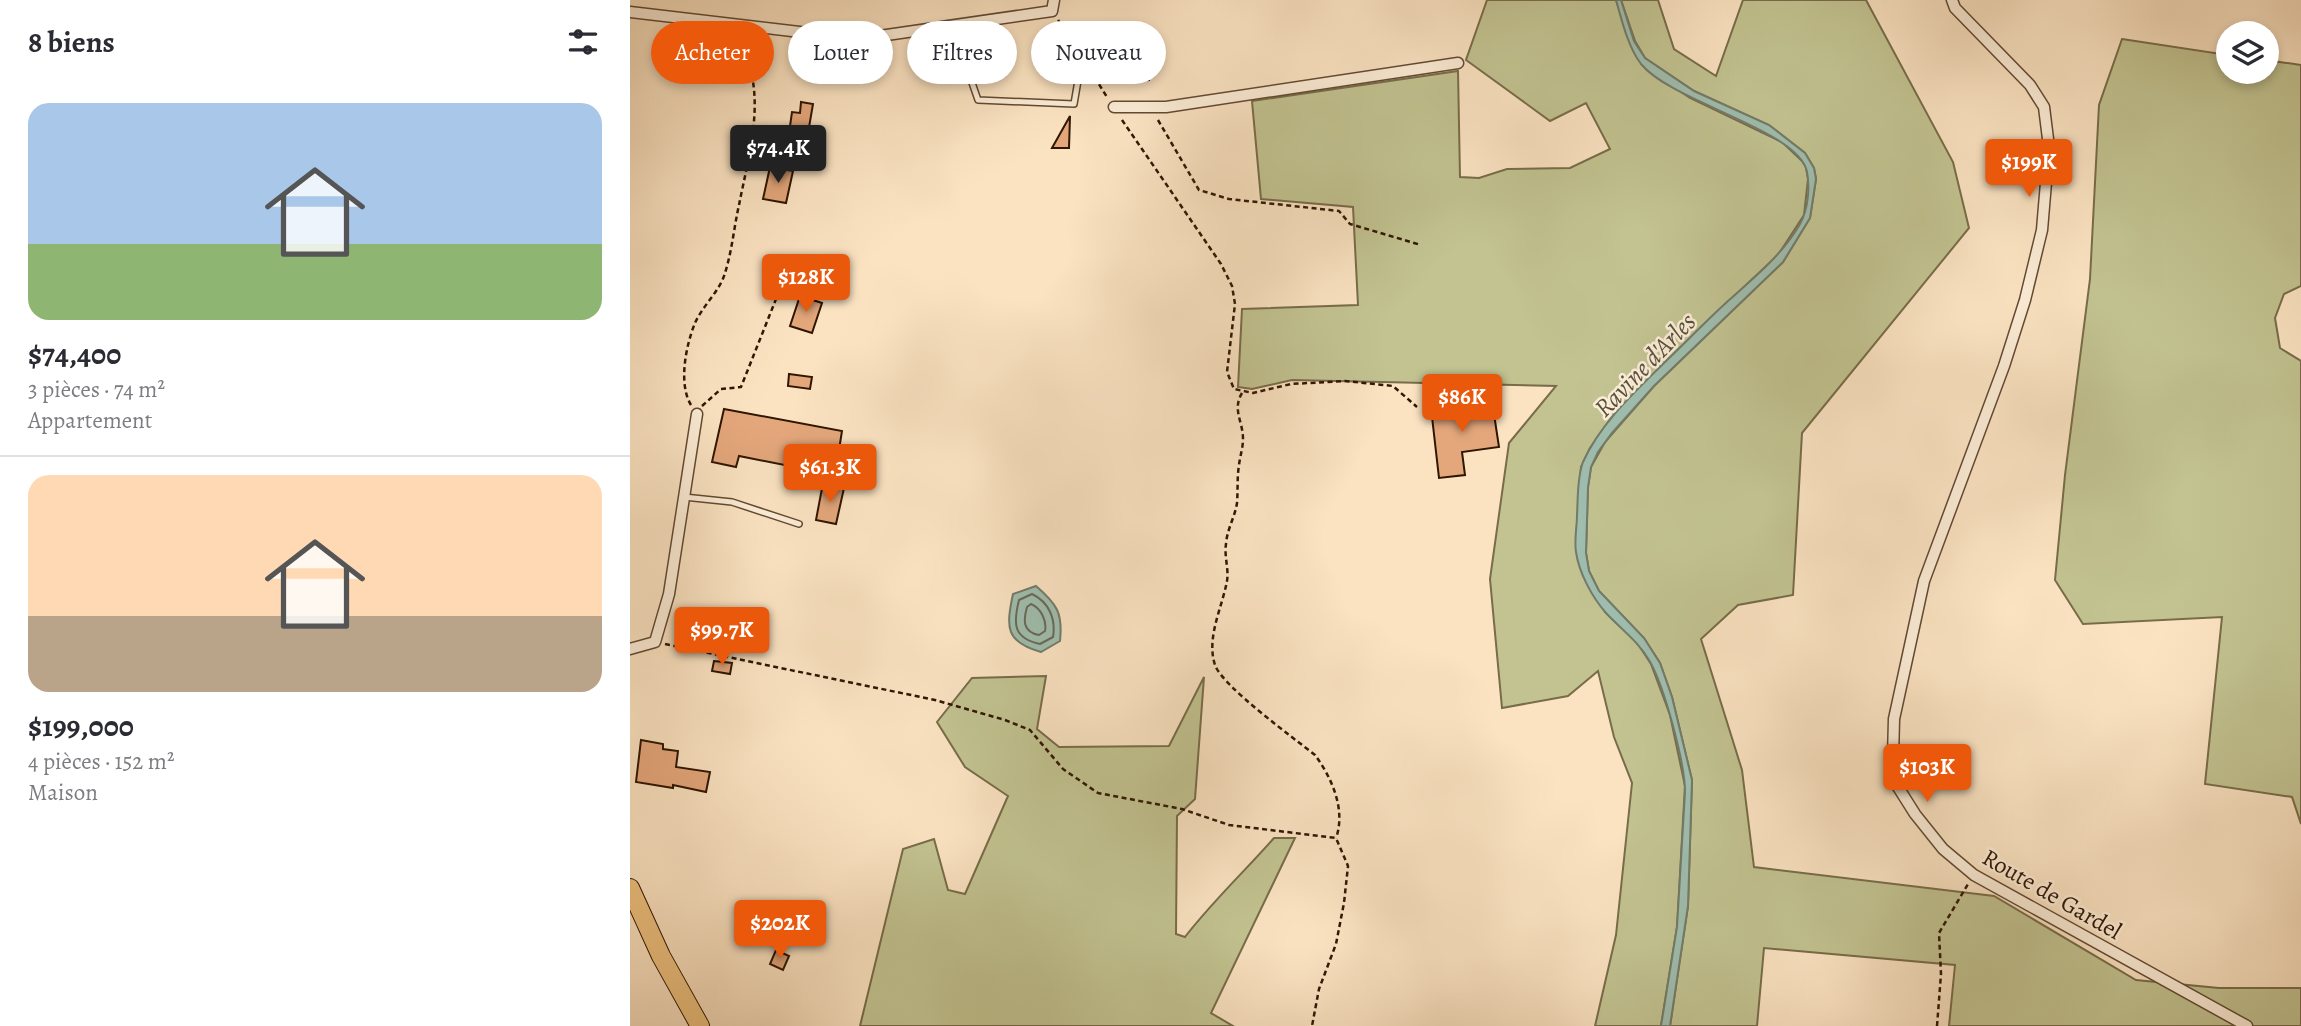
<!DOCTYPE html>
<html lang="fr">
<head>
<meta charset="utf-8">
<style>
	:root { --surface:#fff; --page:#f7f7f7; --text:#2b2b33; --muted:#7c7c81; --line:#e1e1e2; --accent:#ea580c }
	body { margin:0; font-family:Alegreya,serif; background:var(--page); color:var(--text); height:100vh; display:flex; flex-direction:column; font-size:26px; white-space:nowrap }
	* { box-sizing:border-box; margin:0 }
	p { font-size:23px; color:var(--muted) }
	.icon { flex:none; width:38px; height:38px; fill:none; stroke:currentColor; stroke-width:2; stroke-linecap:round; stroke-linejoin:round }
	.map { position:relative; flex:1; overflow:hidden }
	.sheet { display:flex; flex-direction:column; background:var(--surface); width:630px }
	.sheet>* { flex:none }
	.hud { position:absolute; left:21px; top:21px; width:665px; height:63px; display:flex; gap:14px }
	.fabs { position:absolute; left:1586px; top:21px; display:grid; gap:14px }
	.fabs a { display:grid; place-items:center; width:63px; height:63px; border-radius:50%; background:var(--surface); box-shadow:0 4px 10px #0003; font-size:35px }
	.price { position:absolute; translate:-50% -60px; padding:0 16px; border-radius:7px; background:var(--accent); color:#fff; font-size:23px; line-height:46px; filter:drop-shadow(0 2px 4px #0008) }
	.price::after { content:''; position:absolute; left:50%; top:42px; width:21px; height:16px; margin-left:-10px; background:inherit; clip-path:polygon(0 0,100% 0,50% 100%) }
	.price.active { background:#222; color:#fff }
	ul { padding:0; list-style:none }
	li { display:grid; align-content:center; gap:14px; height:371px; padding:0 28px }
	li+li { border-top:2px solid var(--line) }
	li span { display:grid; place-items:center; height:217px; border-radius:21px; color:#555 }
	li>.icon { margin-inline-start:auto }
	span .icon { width:126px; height:126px; fill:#fffc; stroke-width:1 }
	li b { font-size:30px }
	h2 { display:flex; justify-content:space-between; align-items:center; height:84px; padding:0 28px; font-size:30px }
	.tag { padding:0 24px; border-radius:32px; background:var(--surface); box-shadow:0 4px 10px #0003; font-size:24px; line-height:63px }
	.tag.active { background:var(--accent); color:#fff }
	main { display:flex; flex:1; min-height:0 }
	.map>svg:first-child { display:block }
</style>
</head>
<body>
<main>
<section class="sheet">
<h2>8 biens<svg class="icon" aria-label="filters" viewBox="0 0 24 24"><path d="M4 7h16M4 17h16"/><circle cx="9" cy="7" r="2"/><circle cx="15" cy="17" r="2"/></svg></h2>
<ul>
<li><span style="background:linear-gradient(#a9c7e8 65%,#8fb573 0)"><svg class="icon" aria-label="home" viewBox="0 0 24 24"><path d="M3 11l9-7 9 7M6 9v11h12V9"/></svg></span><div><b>$74,400</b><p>3 pièces · 74 m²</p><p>Appartement</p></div></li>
<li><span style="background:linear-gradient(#ffd9b3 65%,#b9a48a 0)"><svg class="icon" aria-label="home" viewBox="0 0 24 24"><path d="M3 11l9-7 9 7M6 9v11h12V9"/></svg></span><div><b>$199,000</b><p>4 pièces · 152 m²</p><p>Maison</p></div></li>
</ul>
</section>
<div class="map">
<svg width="1671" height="1026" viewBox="0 0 1671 1026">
	<rect width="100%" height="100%" fill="#fbe3c2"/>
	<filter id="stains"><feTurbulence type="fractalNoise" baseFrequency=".00286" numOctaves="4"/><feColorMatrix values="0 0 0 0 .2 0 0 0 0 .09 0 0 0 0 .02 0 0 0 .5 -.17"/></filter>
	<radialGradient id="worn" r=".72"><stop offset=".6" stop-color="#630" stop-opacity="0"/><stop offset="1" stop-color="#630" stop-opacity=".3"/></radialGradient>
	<path fill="#c2c391" stroke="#786c4a" stroke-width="2" d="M857 0H986L1002 46 1007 57 1018 70 1060 98 1152 142 1172 161 1176 167 1178 179 1174 215 1148 255 1069 329 982 417 960 448 951 467 946 540 950 565 975 612 1008 644 1021 664 1040 715 1055 786 1047 927 1031 1026H965L986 935 1002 783 984 737 968 671 938 696 872 708 860 579 879 443 926 386 662 380 622 389 608 387 612 309 728 305 723 207 631 199 622 101 828 71 830 177 849 178 877 169 940 168 980 149 956 103 920 121 836 60Z
		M991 0H1028L1044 49 1086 76 1113 0H1236L1323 162 1339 228 1172 433 1163 595 1108 605 1071 639 1112 770 1124 867 1364 896 1506 980 1589 988H1671V1026H1319L1325 965 1134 948 1127 1026H1040L1058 906 1062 780 1042 697 1030 663 1014 638 969 591 959 571 956 553 958 487 961 467 975 442 1024 386 1153 262 1180 218 1186 179 1184 168 1175 153 1139 125 1064 91 1015 58 1005 41Z
		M1492 39 1598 55V72H1636V60L1671 65V286L1654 294 1645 318 1650 348 1671 361V824L1662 797 1575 784 1592 617 1453 624 1425 580 1435 475 1460 279 1469 105Z
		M416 676 407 729 429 747 539 746 574 677 565 799 547 816 546 934 555 937C582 902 615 871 644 838H665L581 1013 603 1026H230L273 849 304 839 318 890 335 894 378 796 335 767 307 722 342 678Z"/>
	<path fill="#9fbeaf" stroke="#727b6a" stroke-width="2" d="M986 0H991L1004 41 1015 58 1064 91 1139 125 1175 153 1184 168 1186 179 1180 218 1153 262 1024 386 982 433 968 452 961 467 958 487 956 553 959 571 969 591 1014 638 1030 663 1042 697 1062 780 1058 906 1040 1026H1031L1047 927 1055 792C1055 763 1034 685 1019 660 1008 641 991 629 976 613 962 597 949 573 946 552 944 540 947 527 947 515 948 499 947 477 953 462 971 422 1006 391 1037 360 1057 341 1077 320 1098 301 1124 278 1152 255 1170 224 1178 210 1180 188 1177 172 1169 130 1043 103 1011 64 998 47 992 21 986 0Z
		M406 586C427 604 433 613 430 641L411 652C375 642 376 627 383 594Z"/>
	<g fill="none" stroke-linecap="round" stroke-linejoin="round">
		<path stroke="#676a58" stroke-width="2" d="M402 594C419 602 426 619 423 637L410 644C383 638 383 624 389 600Z
			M401 604C411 608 417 621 415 631L409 635C393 632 393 621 397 607Z"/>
	</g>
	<path fill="#e4a77c" stroke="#2f1602" stroke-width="2" d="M518 62 519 80 502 81 500 63Z
		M171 102 183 104 178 133 188 134 185 150 166 146 167 141 158 140 162 112 170 113Z
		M440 116 439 148H422Z
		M140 167 163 171 156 203 133 199Z
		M170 296 192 303 182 333 160 326Z
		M159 374 182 377 180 389 158 386Z
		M862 401 869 447 832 452 835 475 809 478 801 408Z
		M94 409 212 431 205 475 109 456 106 467 82 462Z
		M193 483 214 488 206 524 186 520Z
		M84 661 102 663 100 674 82 671Z
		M11 740 33 744V749L48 751 46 767 80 772 76 792 43 785V788L6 782Z
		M146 950 159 956 153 970 140 964Z"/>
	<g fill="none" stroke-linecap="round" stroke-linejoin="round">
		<defs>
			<path id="lane" d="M322 25 348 100 444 104 452 57
				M54 497 102 502 169 524"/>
			<path id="street" d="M1322 0 1325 8 1400 85 1414 107 1419 147 1412 230 1395 300 1374 366 1294 581 1264 719 1263 758 1268 787 1285 814 1313 849 1344 875 1617 1026
				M0 12 229 39 422 11 424 0
				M484 107H536L828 63
				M0 649 25 642 39 594 67 414"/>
			<path id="primary" d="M0 888 31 956 70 1026"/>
		</defs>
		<use href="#lane" stroke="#624932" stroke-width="8"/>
		<use href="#street" stroke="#624932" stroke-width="13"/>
		<use href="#primary" stroke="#2f1602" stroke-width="20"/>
		<path stroke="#2f1602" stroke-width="2.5" stroke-dasharray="5 3.5" stroke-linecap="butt" d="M428 20 447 50
			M460 70 477 97
			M492 120 591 264 602 286 605 304 597 372 604 389 623 393 661 384 715 381 763 386 787 407
			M528 120 569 190 599 199 709 211 720 224 791 245
			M612 393C602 410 613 421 613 439 613 448 610 456 609 465 607 477 608 490 607 503 605 517 597 529 596 544 594 556 599 569 597 581 592 608 576 638 585 665 592 686 665 739 685 755 702 778 716 810 706 838
			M61 405C48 384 56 345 65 323 73 305 90 291 95 273 102 251 104 227 109 205 119 153 142 80 102 36
			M72 406 91 389 111 387 152 284
			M35 644 305 700 375 720 400 730 433 769 468 793 552 809 599 825 706 838 718 866 714 903 706 944 689 989 682 1026
			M1307 1026 1311 974 1309 933 1338 884"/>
		<use href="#lane" stroke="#fcedd7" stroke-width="5"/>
		<use href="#street" stroke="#fcedd7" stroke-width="10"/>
		<use href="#primary" stroke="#eec281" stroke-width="18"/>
	</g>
	<g text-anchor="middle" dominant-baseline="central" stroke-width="5" stroke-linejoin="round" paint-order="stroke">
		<g font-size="24" fill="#2f1602" stroke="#fcedd7">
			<text transform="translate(1422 894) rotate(30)">Route de Gardel</text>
		</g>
		<g font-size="26" font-style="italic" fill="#56513f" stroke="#fcedd7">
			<text transform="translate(1015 365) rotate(-46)">Ravine d'Arles</text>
		</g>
	</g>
	<rect width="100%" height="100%" filter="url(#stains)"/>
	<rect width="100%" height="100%" fill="url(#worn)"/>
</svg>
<div class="fabs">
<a><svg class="icon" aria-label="layers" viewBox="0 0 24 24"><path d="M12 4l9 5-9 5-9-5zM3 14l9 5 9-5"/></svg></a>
</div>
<b class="price active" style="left:148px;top:185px">$74.4K</b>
<b class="price" style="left:1399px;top:199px">$199K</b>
<b class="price" style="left:176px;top:314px">$128K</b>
<b class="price" style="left:832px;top:434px">$86K</b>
<b class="price" style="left:200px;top:504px">$61.3K</b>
<b class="price" style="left:92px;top:667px">$99.7K</b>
<b class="price" style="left:1297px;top:804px">$103K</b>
<b class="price" style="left:150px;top:960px">$202K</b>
<div class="hud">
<a class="tag active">Acheter</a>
<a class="tag">Louer</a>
<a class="tag">Filtres</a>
<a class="tag">Nouveau</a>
</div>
</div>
</main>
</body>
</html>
